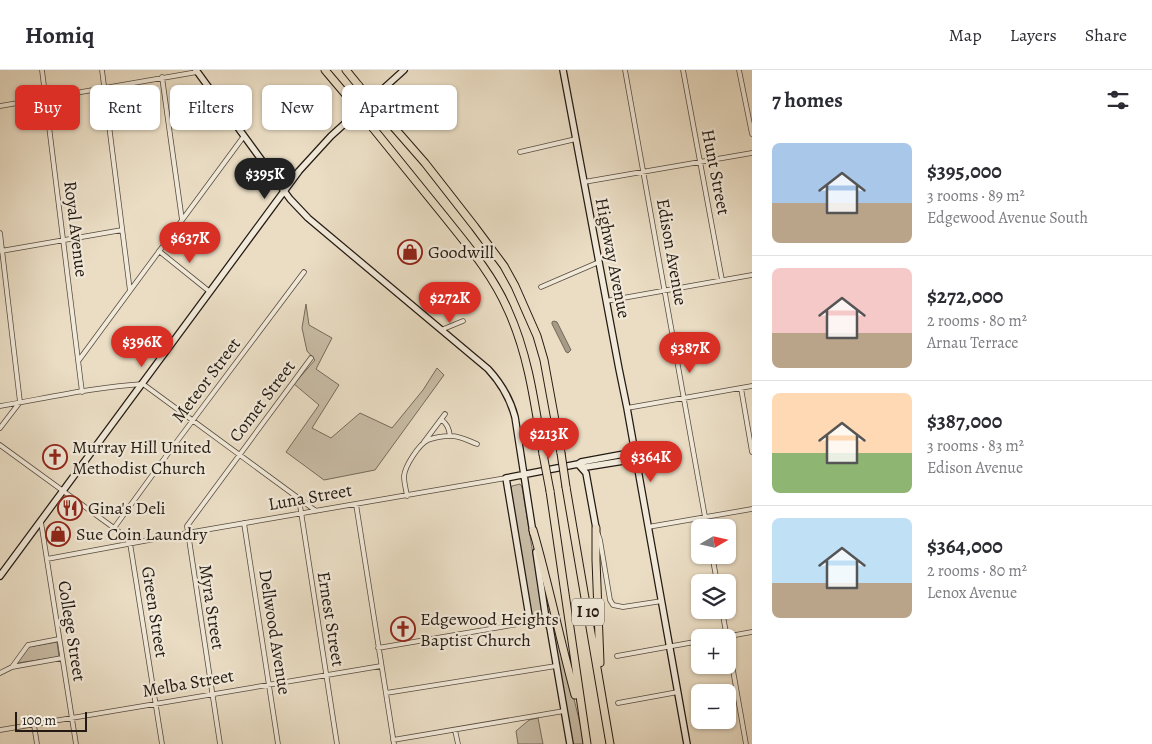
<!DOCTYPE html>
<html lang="en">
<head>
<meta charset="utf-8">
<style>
	:root { --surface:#fff; --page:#f2f2f3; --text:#2b2b33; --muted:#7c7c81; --line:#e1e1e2; --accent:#d93025 }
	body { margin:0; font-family:Alegreya,serif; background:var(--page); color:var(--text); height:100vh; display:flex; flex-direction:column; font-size:19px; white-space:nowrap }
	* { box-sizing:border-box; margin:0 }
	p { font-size:16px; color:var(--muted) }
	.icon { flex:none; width:28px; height:28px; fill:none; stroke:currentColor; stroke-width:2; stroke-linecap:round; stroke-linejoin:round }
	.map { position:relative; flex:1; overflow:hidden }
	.side { display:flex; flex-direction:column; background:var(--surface); width:400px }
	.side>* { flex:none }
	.top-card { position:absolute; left:15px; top:15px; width:475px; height:45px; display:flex; gap:10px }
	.needle { width:32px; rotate:81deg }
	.buttons { position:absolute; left:691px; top:449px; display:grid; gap:10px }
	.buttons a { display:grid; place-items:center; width:45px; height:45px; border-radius:8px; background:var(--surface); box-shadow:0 1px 4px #0004; font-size:25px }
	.scale { position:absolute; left:15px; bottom:12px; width:72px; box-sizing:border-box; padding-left:5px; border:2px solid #241a13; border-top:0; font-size:14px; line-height:18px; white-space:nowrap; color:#241a13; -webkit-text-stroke:4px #f1e9d9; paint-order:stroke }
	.price { position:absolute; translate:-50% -42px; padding:0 11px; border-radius:18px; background:var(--accent); color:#fff; font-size:16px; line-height:32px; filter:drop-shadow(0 1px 2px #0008) }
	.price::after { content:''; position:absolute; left:50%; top:30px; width:15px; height:11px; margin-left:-8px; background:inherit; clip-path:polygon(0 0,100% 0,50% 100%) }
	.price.current { background:#222; color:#fff }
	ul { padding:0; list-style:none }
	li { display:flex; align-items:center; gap:15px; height:125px; padding:0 20px }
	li+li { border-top:1px solid var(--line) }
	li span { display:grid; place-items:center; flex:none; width:140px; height:100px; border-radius:8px; color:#555 }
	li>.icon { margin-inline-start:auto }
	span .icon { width:60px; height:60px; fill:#fffc; stroke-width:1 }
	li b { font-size:21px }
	h2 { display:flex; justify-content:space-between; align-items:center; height:60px; padding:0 20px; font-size:21px }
	.tag { padding:0 18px; border-radius:8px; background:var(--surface); box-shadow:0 1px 4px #0004; font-size:18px; line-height:45px }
	.tag.current { background:var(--accent); color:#fff }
	header { display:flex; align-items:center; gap:30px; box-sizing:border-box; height:70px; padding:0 25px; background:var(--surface); border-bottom:1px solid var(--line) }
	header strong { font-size:24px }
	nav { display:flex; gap:28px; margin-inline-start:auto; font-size:18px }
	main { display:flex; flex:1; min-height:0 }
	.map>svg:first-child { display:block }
</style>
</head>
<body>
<header>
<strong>Homiq</strong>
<nav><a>Map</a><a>Layers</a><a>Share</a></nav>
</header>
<main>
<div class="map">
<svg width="752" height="674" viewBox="0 0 752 674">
	<rect width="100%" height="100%" fill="#eaddc4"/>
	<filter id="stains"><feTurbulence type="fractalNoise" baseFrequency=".004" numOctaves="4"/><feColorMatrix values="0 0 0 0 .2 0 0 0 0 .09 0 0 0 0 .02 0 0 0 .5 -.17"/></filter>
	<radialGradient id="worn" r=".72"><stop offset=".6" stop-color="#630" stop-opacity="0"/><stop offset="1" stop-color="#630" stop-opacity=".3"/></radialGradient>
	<path fill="#c8bca6" stroke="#766b5c" d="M306 234 309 255 332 268 316 299 339 315 312 358 331 368 360 343 392 358 423 320 437 298 444 305 375 400 324 410 286 382 319 335 294 314 315 290 307 281 302 258Z
		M520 414 522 417 542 539 540 544 538 547 533 546 531 543 511 419 512 416Z
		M543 512 547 521 561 576 585 674H573L553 562 548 547Z
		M57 572 59 587 17 593 28 577Z
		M538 648 543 674H518L516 661 529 650Z"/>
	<path fill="#a79b88" stroke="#736759" d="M554 251 557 252 571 280 568 283 566 282 552 254V252Z"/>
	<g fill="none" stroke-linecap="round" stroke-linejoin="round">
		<defs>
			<path id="street" d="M42 0 82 322
				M102 0 130 221
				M625 0 707 458
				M683 0 722 210
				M739 0 752 64
				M162 7 182 150
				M0 36 197 2
				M520 82 576 69
				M584 112 752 83
				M0 163 20 332 0 358
				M1 181 122 160
				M159 181 210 222
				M541 217 599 192
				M606 231 752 205
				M441 260 463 251
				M79 290 244 66
				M741 318 752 382
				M0 336C47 328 95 317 143 314L316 441
				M627 338 752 316
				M441 349C447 354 449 358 450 366
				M424 372 445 344
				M0 375 114 458 123 465 130 473 162 674
				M407 426C406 419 404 413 404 406 405 396 419 374 428 370 433 368 444 366 451 366 460 366 469 371 477 374
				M299 429 337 674
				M356 434 394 674
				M41 452 76 674
				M244 453 278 674
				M648 457 752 439
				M114 458 172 378 304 202
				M598 464 600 470 610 530 613 535 623 537 662 531
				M712 485 717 512
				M47 489 187 463 506 408
				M722 540 727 568
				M719 568 752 562
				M728 572 746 674
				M378 578 530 552
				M617 586 700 571
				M12 597 28 575 59 569
				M0 603 12 597 62 588
				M386 623 556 596
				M618 633 678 622
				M34 655 37 674
				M0 660 381 596
				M455 660 458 674
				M393 670 564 641
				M220 674 187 456 311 288"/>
			<path id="secondary" d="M196 0 290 129 308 148 488 299C501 313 510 328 515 347L533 463
				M563 0 619 299 627 338 687 674
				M578 394 586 403 596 458
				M580 395 586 397 636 389
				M536 482 546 549 550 558 570 674
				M0 506 299 101 331 66 404 0
				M546 549 530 552 506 408 578 394 581 392 635 382"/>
			<path id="highway" d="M325 0 347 26
				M346 0 359 16
				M383 45 425 93 475 157 504 196 515 216 537 266 544 290 561 383
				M372 57C396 87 420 116 444 146 468 176 493 205 508 240 529 286 535 336 543 384
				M566 417 610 674
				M550 421 587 674
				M596 458V490L600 593
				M533 460C549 515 560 570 575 625"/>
		</defs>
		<use href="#street" stroke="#564b3f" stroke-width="5.5"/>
		<use href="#secondary" stroke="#241a13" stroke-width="8"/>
		<use href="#highway" stroke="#241a13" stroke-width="9"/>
		<use href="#street" stroke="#f1e9d9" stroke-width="4"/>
		<use href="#secondary" stroke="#f1e9d9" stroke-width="5.5"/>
		<use href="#highway" stroke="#eaddc4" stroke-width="7"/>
		<defs>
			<path id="highway-bridge" d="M359 16 383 45
				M347 26 372 57
				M561 383 566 417
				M543 384 550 421"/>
		</defs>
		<use href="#highway-bridge" stroke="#241a13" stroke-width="9" stroke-linecap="butt"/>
		<use href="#highway-bridge" stroke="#eaddc4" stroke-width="7"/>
	</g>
	<defs>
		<symbol id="shop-ring" viewBox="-11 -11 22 22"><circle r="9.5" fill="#f1e9d9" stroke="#8f2418" stroke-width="1.5"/><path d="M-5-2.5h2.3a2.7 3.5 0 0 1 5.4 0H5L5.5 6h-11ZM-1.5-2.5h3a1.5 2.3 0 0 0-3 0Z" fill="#8f2418"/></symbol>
		<symbol id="church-ring" viewBox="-11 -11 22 22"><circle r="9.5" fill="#f1e9d9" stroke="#8f2418" stroke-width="1.5"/><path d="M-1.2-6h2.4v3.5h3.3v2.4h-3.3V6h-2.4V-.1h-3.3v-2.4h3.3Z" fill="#8f2418"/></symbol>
		<symbol id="restaurant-ring" viewBox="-11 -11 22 22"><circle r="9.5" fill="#f1e9d9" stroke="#8f2418" stroke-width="1.5"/><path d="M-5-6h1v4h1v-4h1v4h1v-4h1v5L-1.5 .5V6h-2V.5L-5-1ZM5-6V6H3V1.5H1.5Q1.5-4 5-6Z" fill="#8f2418"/></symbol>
	</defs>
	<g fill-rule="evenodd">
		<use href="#shop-ring" x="396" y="168" width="28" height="28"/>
		<use href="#church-ring" x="41" y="373" width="28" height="28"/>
		<use href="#restaurant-ring" x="56" y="424" width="28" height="28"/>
		<use href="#shop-ring" x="44" y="450" width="28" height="28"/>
		<use href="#church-ring" x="389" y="545" width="28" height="28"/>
	</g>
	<g text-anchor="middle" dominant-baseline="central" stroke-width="4.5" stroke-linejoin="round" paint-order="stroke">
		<rect fill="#f1e9d9" stroke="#62584e" stroke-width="1" x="572" y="528.5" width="32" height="27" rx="4"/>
		<g font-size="16" font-weight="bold" fill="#241a13">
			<text x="588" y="542">I 10</text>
		</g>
		<g font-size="18" fill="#241a13" stroke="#f1e9d9">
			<text transform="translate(716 102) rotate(79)">Hunt Street</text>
			<text transform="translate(76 159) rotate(83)">Royal Avenue</text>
			<text transform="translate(672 182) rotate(80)">Edison Avenue</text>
			<text transform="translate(613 188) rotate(79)">Highway Avenue</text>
			<text transform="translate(206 310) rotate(-53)">Meteor Street</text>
			<text transform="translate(262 331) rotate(-53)">Comet Street</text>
			<text transform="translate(310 427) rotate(-10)">Luna Street</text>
			<text transform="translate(212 537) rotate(81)">Myra Street</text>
			<text transform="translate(155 542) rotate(81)">Green Street</text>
			<text transform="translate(331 549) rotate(81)">Ernest Street</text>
			<text transform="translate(72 561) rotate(81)">College Street</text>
			<text transform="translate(275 562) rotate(81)">Dellwood Avenue</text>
			<text transform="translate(188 613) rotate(-10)">Melba Street</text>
		</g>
		<g font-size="18" fill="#241a13" stroke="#f1e9d9" text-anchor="start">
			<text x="428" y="182">Goodwill</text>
			<text x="72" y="377">Murray Hill United<tspan x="72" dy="21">Methodist Church</tspan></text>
			<text x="88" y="438">Gina's Deli</text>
			<text x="76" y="464">Sue Coin Laundry</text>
			<text x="420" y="549">Edgewood Heights<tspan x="420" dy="21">Baptist Church</tspan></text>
		</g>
	</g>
	<rect width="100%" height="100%" filter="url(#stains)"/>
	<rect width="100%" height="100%" fill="url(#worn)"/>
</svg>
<div class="buttons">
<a><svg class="needle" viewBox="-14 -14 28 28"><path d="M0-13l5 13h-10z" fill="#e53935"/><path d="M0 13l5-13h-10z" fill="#7c7c81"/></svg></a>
<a><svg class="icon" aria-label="layers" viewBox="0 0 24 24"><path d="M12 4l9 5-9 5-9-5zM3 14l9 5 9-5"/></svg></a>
<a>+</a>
<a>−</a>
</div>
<div class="scale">100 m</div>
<b class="price current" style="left:265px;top:130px">$395K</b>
<b class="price" style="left:190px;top:194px">$637K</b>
<b class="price" style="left:450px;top:254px">$272K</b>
<b class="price" style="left:142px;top:298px">$396K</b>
<b class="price" style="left:690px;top:304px">$387K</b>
<b class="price" style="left:549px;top:390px">$213K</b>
<b class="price" style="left:651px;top:413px">$364K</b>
<div class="top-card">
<a class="tag current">Buy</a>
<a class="tag">Rent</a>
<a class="tag">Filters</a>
<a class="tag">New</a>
<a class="tag">Apartment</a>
</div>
</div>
<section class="side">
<h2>7 homes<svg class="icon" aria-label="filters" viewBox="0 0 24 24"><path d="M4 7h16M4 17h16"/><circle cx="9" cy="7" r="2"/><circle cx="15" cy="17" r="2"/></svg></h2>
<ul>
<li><span style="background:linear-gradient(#a9c7e8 60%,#b9a48a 0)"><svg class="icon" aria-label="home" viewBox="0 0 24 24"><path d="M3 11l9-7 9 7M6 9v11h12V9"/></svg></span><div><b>$395,000</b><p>3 rooms · 89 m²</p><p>Edgewood Avenue South</p></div></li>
<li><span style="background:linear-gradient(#f6c9c9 65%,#b9a48a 0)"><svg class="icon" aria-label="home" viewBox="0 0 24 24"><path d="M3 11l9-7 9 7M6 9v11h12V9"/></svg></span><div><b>$272,000</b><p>2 rooms · 80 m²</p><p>Arnau Terrace</p></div></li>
<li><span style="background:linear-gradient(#ffd9b3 60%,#8fb573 0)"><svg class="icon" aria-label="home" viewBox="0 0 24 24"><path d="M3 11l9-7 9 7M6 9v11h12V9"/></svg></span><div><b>$387,000</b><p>3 rooms · 83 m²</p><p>Edison Avenue</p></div></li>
<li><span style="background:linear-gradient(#bfe0f5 65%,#b9a48a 0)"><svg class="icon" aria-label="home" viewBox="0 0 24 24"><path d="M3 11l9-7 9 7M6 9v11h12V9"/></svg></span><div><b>$364,000</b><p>2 rooms · 80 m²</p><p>Lenox Avenue</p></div></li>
</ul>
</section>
</main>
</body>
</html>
